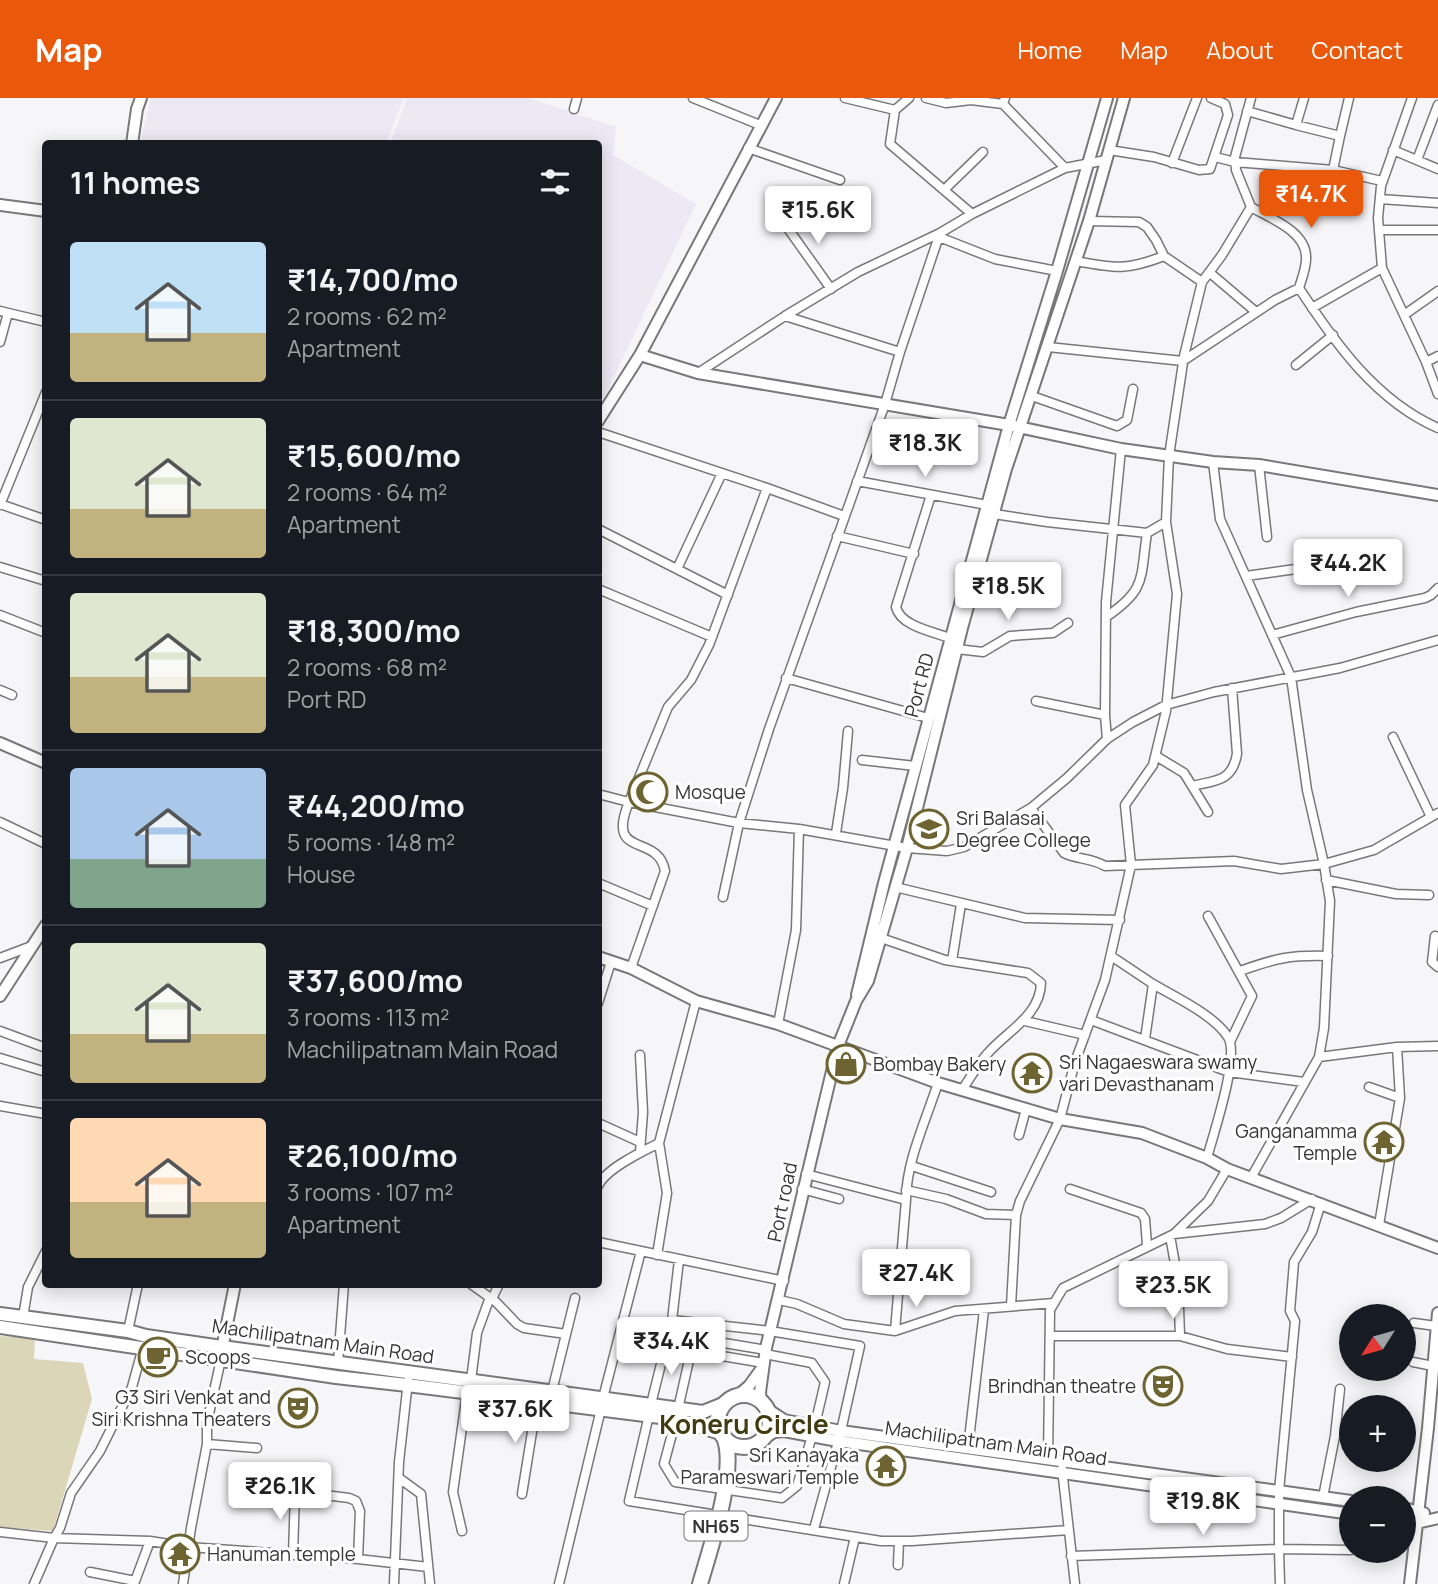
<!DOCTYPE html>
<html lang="en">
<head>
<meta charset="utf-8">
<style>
	:root { --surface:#171b24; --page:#242831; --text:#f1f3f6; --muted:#9ea1a6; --line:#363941; --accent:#ea580c }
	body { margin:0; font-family:Manrope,sans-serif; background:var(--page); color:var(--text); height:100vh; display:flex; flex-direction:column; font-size:26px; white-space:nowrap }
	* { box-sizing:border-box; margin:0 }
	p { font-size:23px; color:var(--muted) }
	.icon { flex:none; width:38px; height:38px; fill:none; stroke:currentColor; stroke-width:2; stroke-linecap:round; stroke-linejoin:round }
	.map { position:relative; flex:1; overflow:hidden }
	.side { position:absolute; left:42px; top:42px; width:560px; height:1148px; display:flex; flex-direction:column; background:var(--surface); border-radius:7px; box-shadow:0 4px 18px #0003 }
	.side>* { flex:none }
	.needle { width:46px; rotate:233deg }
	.controls { position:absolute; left:1339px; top:1206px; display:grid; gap:14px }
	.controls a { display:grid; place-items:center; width:77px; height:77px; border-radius:50%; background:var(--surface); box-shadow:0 4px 18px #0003; font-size:35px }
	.price { position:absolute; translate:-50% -60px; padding:0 16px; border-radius:7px; background:#fff; color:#222; font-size:23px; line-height:46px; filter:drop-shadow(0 2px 4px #0008) }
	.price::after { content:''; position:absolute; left:50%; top:42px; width:21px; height:16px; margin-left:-10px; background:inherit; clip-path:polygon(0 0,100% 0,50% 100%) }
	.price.on { background:var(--accent); color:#fff }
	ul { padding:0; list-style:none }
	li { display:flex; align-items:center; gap:21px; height:175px; padding:0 28px }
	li+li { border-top:2px solid var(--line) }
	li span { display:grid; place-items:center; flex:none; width:196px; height:140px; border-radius:7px; color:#555 }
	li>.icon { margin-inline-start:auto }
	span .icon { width:84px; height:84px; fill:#fffc; stroke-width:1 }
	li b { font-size:30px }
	h2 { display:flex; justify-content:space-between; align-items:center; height:84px; padding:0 28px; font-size:30px }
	header { display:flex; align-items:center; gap:42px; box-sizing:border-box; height:98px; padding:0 35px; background:var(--accent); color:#fff }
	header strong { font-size:33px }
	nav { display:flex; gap:38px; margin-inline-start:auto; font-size:24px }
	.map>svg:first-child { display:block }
</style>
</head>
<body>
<header>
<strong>Map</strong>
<nav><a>Home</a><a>Map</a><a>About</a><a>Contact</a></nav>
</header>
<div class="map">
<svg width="1438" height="1486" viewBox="0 0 1438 1486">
	<rect width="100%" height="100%" fill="#f6f5f8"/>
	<path fill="#ede9f4" d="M151 0H404L386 45H140Z
		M407 0H529L616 29 613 57 696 106 602 304 599 307 598 46H390Z"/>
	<path fill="#dcd6b8" d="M0 1238 35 1240 34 1261 83 1265 92 1301 53 1433 0 1429Z"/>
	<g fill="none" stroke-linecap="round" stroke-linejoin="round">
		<defs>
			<path id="street" d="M693 0 760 27
				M845 0 895 12 890 46 972 116
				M926 0 946 5 971 2 1003 6
				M1005 0 1003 6 1065 70
				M1304 0 1296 27 1340 38 1349 0
				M574 11 577 0
				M895 12 909 0
				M1247 13 1296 27
				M748 50 840 82
				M1109 52 1154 59 1199 72 1210 71 1228 17 1225 6 1211 0
				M1393 52 1438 71
				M1215 59 1235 64 1333 72 1382 83
				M1417 62 1438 7
				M1172 65 1197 0
				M1333 72 1340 38
				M944 92 983 54
				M1380 101 1438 105
				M1251 109C1270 120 1305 133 1306 158 1307 168 1302 180 1299 190
				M782 122 831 191
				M1089 123 1139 124 1147 129 1156 142 1164 158 1202 184
				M1379 132H1438
				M939 139 995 161 1057 173
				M1075 163C1115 170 1125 173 1164 158
				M1382 170 1378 120 1381 88 1412 0
				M1209 174 1256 214
				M1312 210 1382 170 1426 264 1438 296
				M0 213 46 224
				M1404 217 1438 193
				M785 218 900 254
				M0 244 8 215
				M1048 249 1183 263 1275 202 1299 190C1335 245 1376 303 1438 330
				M1426 264 1438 258
				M1296 267 1333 237
				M698 275 785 218 858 174 940 135 972 116 1065 70 1106 62
				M1032 298 1117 328 1127 322 1133 291
				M598 334 767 390
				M1259 367 1267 439
				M857 383 987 407
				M931 397 896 509C900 528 934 534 950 540
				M0 406 46 422
				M0 407 46 294
				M994 416 1047 424 1147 435 1166 424
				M598 431 728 497
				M837 438 914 456
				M0 469 46 483
				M677 471 722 375
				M1246 478 1375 460
				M598 491 712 539
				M0 517 46 535
				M1106 519C1147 491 1140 481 1147 435
				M1272 537 1356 514 1425 500 1431 497 1438 490
				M957 551 983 554 1010 538 1053 535 1068 525
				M786 580 928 620
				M0 592 12 597
				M1036 603 1105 617
				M1393 639 1431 719
				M1107 641 1105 617 1106 504 1121 351
				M1156 658 1184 675 1208 714
				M862 662 915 668
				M1192 688C1216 682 1232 684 1237 656L1232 590
				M598 696 629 704C605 762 658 734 665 773L631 870
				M1031 710 1064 755C1078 762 1089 759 1105 768L1234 763 1281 771 1324 766 1307 692 1291 579 1220 421 1213 364
				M0 724 46 746
				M799 731 907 750 947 753 964 749 1031 710 1067 680 1107 641 1133 624 1166 607 1214 594 1340 570 1438 542
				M836 735 843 690 848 633
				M1326 782 1396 796 1429 797
				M598 785 653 808
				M895 789 1025 820 1120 822
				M723 799 739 725 769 631 885 306 900 254 940 135
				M1208 818 1252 898 1230 944
				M1435 838 1432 864 1438 869
				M881 840 945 862 1028 875 1041 885C1040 918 1007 933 988 955 978 966 970 980 962 992
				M1111 858 1153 886
				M0 860 29 849
				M952 863 961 806
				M1240 873C1276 860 1290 857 1328 858
				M598 905 611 864
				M1091 922 1229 974 1304 984
				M1025 923 1085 937
				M778 926 796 832 799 731 739 725 629 704 668 609 691 582 709 547 767 390 844 418
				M0 933 46 950
				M1145 941 1153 886C1175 899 1214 917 1228 939 1240 958 1213 1037 1207 1060
				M1397 949 1400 1000
				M1319 959 1397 949 1438 948
				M0 960 46 974
				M1369 989 1400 1000 1379 1127
				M0 1008 46 1016
				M598 1025 640 1044
				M1019 1037 1026 1011
				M640 1054 643 1014 640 957
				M912 1068 991 1094
				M1227 1071 1208 1103 1174 1136 1265 1126 1281 1120 1312 1101
				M806 1076 906 1102 895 1233
				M1252 1078 1319 959 1324 930 1330 803 1324 766 1374 752 1438 715
				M598 1088C605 1071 643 1053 659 1045
				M802 1091 839 1101
				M1070 1091 1141 1115 1145 1121 1147 1147
				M906 1092 946 1101 986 1116 1016 1117
				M906 1102C906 1064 926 1022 938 985
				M1321 1105 1312 1134 1294 1164 1290 1213 1295 1223 1279 1393V1451L1351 1452
				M1170 1138 1178 1182 1180 1238
				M598 1144 784 1183
				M657 1157 667 1095 659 1045 696 903
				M471 1186 496 1204 517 1226 524 1230 566 1236
				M492 1201 499 1186
				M779 1202 797 1206 844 1226 895 1233 955 1213 1054 1205
				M1011 1208 1016 1117 1020 1103 1060 1021 1075 964 1105 882 1131 767 1125 707 1153 667 1166 613 1177 496 1166 424 1169 358 1184 258 1202 184 1222 157 1251 109 1236 72 1235 59 1251 0
				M23 1219 28 1189 46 1153
				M672 1222 770 1233 860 1248 841 1333 814 1431
				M1414 1225 1436 1228
				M128 1233 138 1186
				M668 1235 694 1240
				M1050 1238H1180L1227 1251 1292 1259
				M143 1249 132 1289 100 1353 71 1395 60 1430 54 1440 150 1443 188 1449 358 1461 428 1469
				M692 1253 764 1265
				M765 1256 812 1265 825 1284 815 1327
				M1413 1264 1433 1268
				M338 1265 344 1186
				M471 1282 477 1235 490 1199
				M552 1293 575 1200
				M603 1300 641 1153
				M651 1306 672 1222 679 1162
				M678 1311 694 1240 766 1252
				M649 1317 629 1403 881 1443H912L1069 1432
				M676 1321 664 1366 675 1384 782 1400 797 1388 812 1338
				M207 1346 257 1350
				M968 1350 984 1212
				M1048 1361 1050 1212 1063 1190 1174 1136
				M1062 1371 1075 1486
				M399 1380 421 1396 430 1486
				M252 1388 349 1400 356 1403 360 1413 358 1461
				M522 1396 537 1303
				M1323 1399 1335 1338 1340 1291
				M462 1433 453 1394 467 1294
				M0 1434 54 1440 34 1486
				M293 1457 295 1393
				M1071 1458 1279 1451 1280 1486
				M898 1467 899 1443
				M90 1474 135 1483
				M134 1486 150 1443
				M183 1486 191 1430 207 1346V1325L221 1261
				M394 1486 399 1364 408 1283
				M559 1486 601 1311
				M844 1486 855 1439"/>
			<path id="secondary" d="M132 46 137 11 141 0
				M0 107 46 113
				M640 257 776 0
				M598 323 640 257 698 275 1009 327 1121 351 1213 364 1259 367 1438 397
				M0 645 46 665
				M598 859 631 870 696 903 778 926 938 985 1060 1021 1142 1035 1207 1060 1227 1071 1438 1150
				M857 897 884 785 1009 327 1057 173 1107 0
				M0 898 46 827
				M221 1256 235 1186
				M737 1298 749 1288 762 1270
				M761 1304 760 1294 766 1250 838 948 856 903 868 883 907 750 962 530 1006 371 1089 123 1124 0
				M767 1311 784 1322 841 1333 1351 1403
				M763 1341 774 1334 784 1333 838 1343 1351 1416
				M1404 1410 1424 1415
				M1404 1423 1417 1425 1438 1420
				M1410 1486 1428 1330 1438 1215"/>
			<path id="primary" d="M0 1216 128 1233 146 1238 222 1249 703 1314 723 1306
				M0 1229 336 1279 407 1287 676 1321 720 1335"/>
			<path id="highway" d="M718 1323a26 26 0 1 1 52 0a26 26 0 1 1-52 0Z
				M700 1486C710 1451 736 1375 725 1342"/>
		</defs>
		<use href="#street" stroke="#78777a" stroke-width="11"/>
		<use href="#secondary" stroke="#78777a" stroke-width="14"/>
		<use href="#primary" stroke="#78777a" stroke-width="16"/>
		<use href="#highway" stroke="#78777a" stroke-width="18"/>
		<use href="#street" stroke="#fff" stroke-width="8"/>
		<use href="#secondary" stroke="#fff" stroke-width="10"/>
		<use href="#primary" stroke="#fff" stroke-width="12"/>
		<use href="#highway" stroke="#fff" stroke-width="14"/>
	</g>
	<defs>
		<symbol id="mosque-ring" viewBox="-11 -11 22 22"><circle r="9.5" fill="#fff" stroke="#6e6431" stroke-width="1.5"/><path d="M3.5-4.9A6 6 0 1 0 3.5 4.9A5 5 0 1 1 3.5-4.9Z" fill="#6e6431"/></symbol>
		<symbol id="university-ring" viewBox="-11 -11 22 22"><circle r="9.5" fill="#fff" stroke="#6e6431" stroke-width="1.5"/><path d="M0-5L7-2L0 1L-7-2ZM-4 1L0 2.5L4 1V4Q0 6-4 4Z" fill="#6e6431"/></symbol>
		<symbol id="shop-ring" viewBox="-11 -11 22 22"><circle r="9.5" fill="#fff" stroke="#6e6431" stroke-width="1.5"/><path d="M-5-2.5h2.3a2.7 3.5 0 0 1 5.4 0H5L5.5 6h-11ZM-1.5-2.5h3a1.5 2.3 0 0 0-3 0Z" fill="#6e6431"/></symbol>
		<symbol id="temple-ring" viewBox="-11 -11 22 22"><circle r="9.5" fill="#fff" stroke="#6e6431" stroke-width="1.5"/><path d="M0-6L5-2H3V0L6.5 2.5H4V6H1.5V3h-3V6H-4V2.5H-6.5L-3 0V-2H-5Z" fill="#6e6431"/></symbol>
		<symbol id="cafe-ring" viewBox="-11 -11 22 22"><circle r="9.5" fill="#fff" stroke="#6e6431" stroke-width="1.5"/><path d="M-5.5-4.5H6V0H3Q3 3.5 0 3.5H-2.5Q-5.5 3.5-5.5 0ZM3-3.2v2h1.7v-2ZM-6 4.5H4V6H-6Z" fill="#6e6431"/></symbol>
		<symbol id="theatre-ring" viewBox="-11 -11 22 22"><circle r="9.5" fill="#fff" stroke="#6e6431" stroke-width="1.5"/><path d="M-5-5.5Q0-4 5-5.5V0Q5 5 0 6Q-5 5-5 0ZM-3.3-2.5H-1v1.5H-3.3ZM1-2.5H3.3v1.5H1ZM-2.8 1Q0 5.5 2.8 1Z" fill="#6e6431"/></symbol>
	</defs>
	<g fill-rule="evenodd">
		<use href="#mosque-ring" x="626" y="672" width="44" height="44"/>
		<use href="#university-ring" x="907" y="709" width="44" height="44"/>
		<use href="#shop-ring" x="824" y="944" width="44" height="44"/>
		<use href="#temple-ring" x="1010" y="953" width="44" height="44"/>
		<use href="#temple-ring" x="1362" y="1022" width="44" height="44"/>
		<use href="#cafe-ring" x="136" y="1237" width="44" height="44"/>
		<use href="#theatre-ring" x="1141" y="1266" width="44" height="44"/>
		<use href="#theatre-ring" x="276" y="1288" width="44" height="44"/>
		<use href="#temple-ring" x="864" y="1346" width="44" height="44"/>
		<use href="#temple-ring" x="158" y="1434" width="44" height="44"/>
	</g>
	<g text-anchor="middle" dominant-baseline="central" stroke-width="6" stroke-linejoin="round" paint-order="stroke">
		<rect fill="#fff" stroke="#727273" stroke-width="2" x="684.5" y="1413.5" width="63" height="29" rx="5"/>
		<g font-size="18" font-weight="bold" fill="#363537">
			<text x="716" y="1428">NH65</text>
		</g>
		<g font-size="19" fill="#363537" stroke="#fff">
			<text transform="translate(919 587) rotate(-75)">Port RD</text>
			<text transform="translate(782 1104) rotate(-78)">Port road</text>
			<text transform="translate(323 1243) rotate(8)">Machilipatnam Main Road</text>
			<text transform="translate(996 1345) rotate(8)">Machilipatnam Main Road</text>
		</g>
		<g font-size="19" fill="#363537" stroke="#fff" text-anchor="start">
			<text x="675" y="694">Mosque</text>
			<text x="956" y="720">Sri Balasai<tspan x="956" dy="22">Degree College</tspan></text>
			<text x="1059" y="964">Sri Nagaeswara swamy<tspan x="1059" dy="22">vari Devasthanam</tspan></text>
			<text x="873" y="966">Bombay Bakery</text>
			<text x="1357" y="1033" text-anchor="end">Ganganamma<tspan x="1357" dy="22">Temple</tspan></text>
			<text x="185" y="1259">Scoops</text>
			<text x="1136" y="1288" text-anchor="end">Brindhan theatre</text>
			<text x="271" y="1299" text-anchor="end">G3 Siri Venkat and<tspan x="271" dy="22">Siri Krishna Theaters</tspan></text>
			<text x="859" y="1357" text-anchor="end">Sri Kanayaka<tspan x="859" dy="22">Parameswari Temple</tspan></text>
			<text x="207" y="1456">Hanuman temple</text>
		</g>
		<g font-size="26" font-weight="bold" fill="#423a10" stroke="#fff">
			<text x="744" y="1326">Koneru Circle</text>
		</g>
	</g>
</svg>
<div class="controls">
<a><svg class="needle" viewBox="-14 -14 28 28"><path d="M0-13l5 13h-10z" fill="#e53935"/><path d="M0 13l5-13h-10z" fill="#9ea1a6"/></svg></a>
<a>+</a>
<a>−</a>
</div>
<b class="price on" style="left:1311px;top:132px">₹14.7K</b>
<b class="price" style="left:818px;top:148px">₹15.6K</b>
<b class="price" style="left:925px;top:381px">₹18.3K</b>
<b class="price" style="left:1348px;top:501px">₹44.2K</b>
<b class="price" style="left:1008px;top:524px">₹18.5K</b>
<b class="price" style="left:916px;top:1211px">₹27.4K</b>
<b class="price" style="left:1173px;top:1223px">₹23.5K</b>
<b class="price" style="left:671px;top:1279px">₹34.4K</b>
<b class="price" style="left:515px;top:1347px">₹37.6K</b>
<b class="price" style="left:280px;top:1424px">₹26.1K</b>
<b class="price" style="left:1203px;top:1439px">₹19.8K</b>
<section class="side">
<h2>11 homes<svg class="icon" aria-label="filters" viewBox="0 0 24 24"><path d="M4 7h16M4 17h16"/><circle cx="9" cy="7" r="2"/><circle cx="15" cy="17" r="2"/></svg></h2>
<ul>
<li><span style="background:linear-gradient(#bfe0f5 65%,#c2b280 0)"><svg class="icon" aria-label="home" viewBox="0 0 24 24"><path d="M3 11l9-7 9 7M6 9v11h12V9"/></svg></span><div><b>₹14,700/mo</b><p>2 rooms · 62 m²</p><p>Apartment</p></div></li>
<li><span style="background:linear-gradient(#dfe7d0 65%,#c2b280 0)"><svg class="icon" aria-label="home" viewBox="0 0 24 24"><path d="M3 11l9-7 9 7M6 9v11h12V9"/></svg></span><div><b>₹15,600/mo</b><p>2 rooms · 64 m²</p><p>Apartment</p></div></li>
<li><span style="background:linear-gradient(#dfe7d0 60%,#c2b280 0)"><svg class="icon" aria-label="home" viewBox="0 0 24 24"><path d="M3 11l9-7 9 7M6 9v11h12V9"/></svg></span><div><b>₹18,300/mo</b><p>2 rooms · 68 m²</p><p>Port RD</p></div></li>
<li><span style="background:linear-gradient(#a9c7e8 65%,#7fa58c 0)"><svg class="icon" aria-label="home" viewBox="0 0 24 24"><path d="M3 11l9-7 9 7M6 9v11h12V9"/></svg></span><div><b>₹44,200/mo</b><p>5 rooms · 148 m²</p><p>House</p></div></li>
<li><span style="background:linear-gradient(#dfe7d0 65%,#c2b280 0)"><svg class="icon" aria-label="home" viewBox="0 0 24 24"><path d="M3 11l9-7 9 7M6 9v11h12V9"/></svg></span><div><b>₹37,600/mo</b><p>3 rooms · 113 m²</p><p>Machilipatnam Main Road</p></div></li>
<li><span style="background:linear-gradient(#ffd9b3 60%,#c2b280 0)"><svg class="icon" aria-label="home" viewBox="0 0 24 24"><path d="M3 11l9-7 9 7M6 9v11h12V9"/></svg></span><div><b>₹26,100/mo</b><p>3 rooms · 107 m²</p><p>Apartment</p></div></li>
</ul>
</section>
</div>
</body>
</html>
